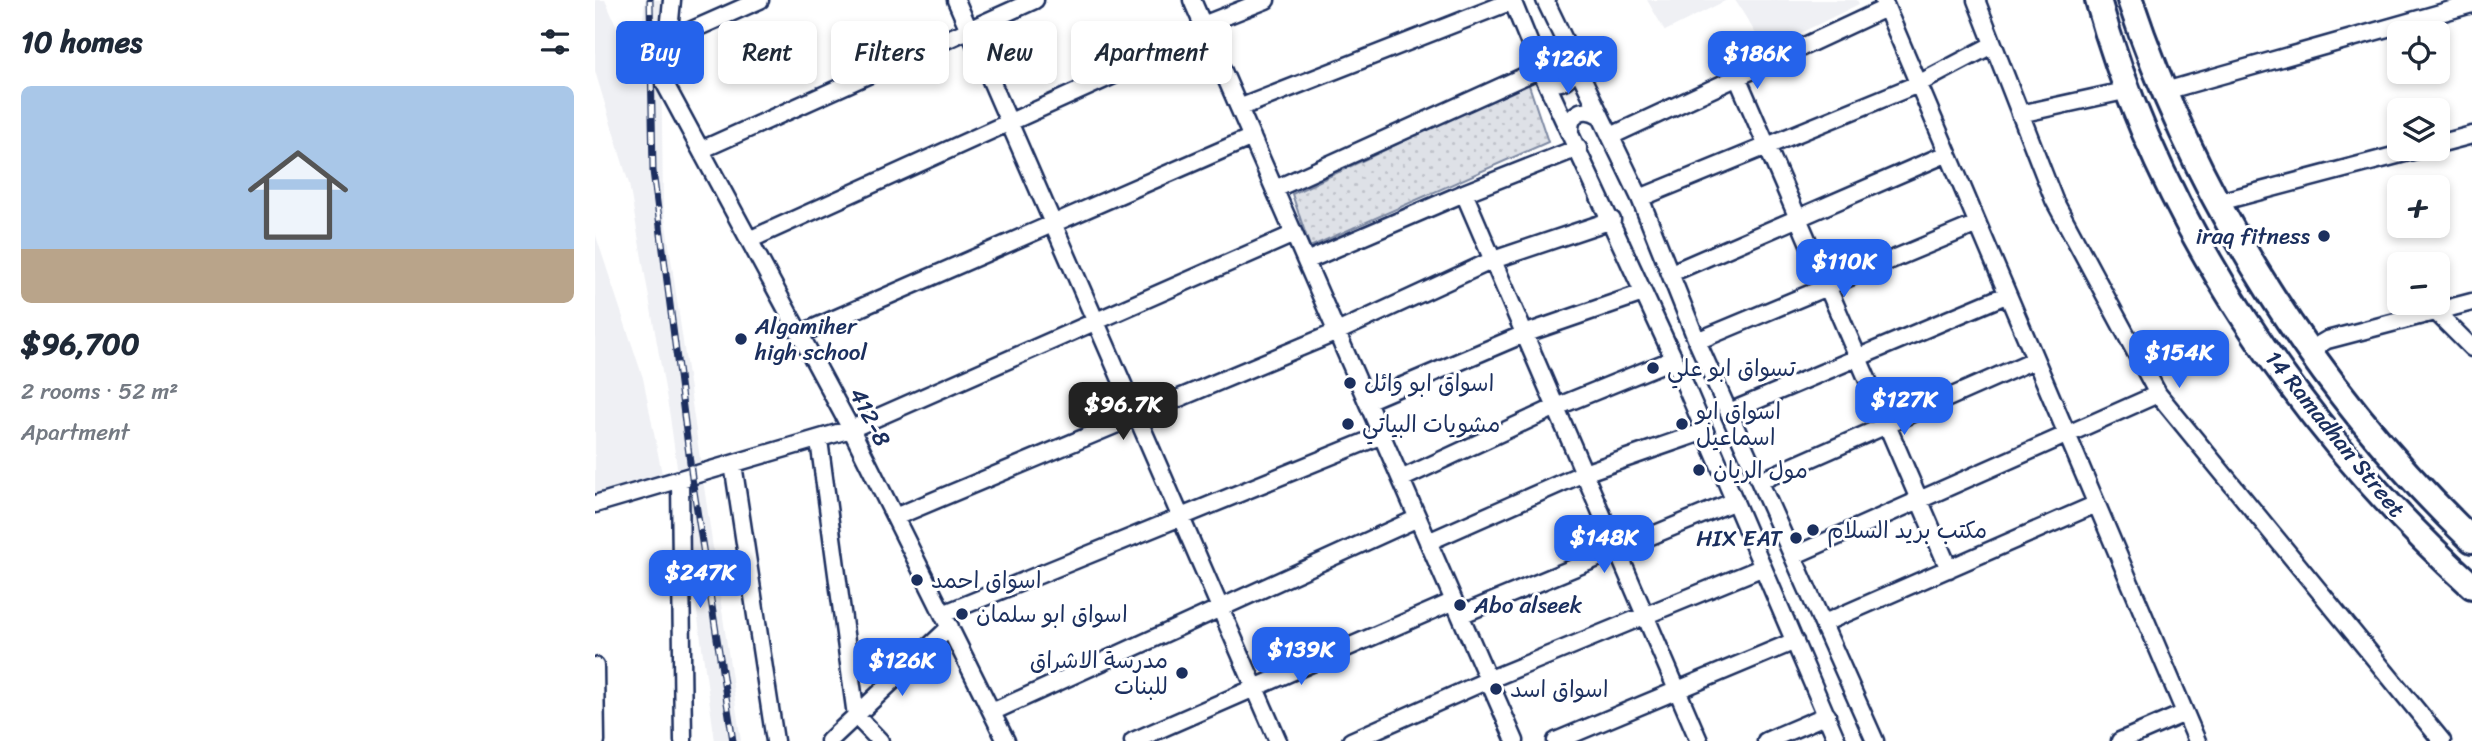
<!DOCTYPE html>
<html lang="en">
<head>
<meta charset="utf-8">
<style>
	:root { --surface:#fff; --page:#f6f6f7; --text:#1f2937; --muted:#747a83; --line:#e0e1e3; --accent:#2563eb }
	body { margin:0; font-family:Sriracha,"Playpen Sans Arabic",sans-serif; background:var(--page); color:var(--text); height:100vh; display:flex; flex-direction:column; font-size:26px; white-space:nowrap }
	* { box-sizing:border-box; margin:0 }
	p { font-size:23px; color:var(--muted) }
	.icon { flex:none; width:38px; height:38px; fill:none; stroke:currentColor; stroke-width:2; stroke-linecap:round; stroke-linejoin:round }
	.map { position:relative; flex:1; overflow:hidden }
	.details { display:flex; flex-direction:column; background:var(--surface); width:595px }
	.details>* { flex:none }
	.banner { position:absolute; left:21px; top:21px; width:665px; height:63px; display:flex; gap:14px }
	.controls { position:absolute; left:1792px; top:21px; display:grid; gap:14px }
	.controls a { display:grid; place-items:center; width:63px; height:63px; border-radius:10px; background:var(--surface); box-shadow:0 4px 10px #0003; font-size:35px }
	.price { position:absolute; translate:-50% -60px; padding:0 16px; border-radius:14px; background:var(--accent); color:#fff; font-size:23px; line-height:46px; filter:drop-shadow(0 2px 4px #0008) }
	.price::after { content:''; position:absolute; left:50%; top:42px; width:21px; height:16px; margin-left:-10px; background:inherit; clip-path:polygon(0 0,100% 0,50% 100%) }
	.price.selected { background:#222; color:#fff }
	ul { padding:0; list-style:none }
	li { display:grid; align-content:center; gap:14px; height:371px; padding:0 21px }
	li+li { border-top:2px solid var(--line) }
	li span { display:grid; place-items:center; height:217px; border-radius:10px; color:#555 }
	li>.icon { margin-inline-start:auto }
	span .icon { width:126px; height:126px; fill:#fffc; stroke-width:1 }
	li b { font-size:30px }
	h2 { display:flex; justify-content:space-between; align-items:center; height:84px; padding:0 21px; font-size:30px }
	.tag { padding:0 24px; border-radius:10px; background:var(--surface); box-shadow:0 4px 10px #0003; font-size:24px; line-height:63px }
	.tag.selected { background:var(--accent); color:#fff }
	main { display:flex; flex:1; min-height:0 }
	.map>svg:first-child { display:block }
</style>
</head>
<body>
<main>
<section class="details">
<h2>10 homes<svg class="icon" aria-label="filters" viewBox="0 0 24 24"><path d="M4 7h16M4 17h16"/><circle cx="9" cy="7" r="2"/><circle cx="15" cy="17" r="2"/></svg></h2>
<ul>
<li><span style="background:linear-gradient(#a9c7e8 75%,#b9a48a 0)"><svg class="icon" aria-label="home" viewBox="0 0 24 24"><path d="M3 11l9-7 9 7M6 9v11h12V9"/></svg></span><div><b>$96,700</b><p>2 rooms · 52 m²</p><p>Apartment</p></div></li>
</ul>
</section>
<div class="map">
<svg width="1877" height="741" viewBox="0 0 1877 741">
	<defs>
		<pattern id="park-dots" width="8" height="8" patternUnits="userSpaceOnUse" patternTransform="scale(1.75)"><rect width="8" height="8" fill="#dee1e7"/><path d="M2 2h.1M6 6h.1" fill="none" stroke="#bec1c9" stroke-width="1.8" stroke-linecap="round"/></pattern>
	</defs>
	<rect width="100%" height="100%" fill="#fff"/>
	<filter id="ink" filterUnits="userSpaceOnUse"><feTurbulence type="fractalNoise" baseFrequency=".0143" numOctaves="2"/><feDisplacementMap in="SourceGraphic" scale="14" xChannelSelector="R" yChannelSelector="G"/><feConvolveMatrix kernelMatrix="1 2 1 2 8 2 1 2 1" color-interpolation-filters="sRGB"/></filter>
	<g filter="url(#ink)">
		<path fill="#eff0f4" d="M0 0H10L29 43 46 39 50 0H71L66 50 68 204 146 741H120L75 417 34 184 0 71Z
			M1052 0H1132L1070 31Z
			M1140 0H1262L1264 4 1171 50Z
			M0 233 48 378 69 484 0 505Z"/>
		<path fill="url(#park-dots)" stroke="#7c88a2" stroke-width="2" d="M933 82 953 142 715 247 697 194Z"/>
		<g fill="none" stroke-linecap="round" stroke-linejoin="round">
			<defs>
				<path id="minor" d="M77 0 69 82 256 429 411 741
					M361 0 683 741
					M597 0 920 741
					M917 0 945 69 1079 359 1242 741
					M950 0 1045 198 1102 341 1280 741
					M1288 0 1602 741
					M1381 0 1459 200 1563 394 1847 741
					M608 25 671 0
					M72 41 165 0
					M950 79C965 88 980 79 977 61
					M1143 79 1354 569
					M1570 91 1877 4
					M644 108 917 1
					M1425 114 1534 90
					M975 132C974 114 988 105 1004 115
					M1016 136 1291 8
					M1843 144 1877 135
					M106 150 440 0
					M680 189 945 69
					M869 193 1104 741
					M1045 198 1323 84 1397 45
					M1624 202 1825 149
					M154 240 612 33
					M711 261 869 193 983 148
					M1076 273 1351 154
					M1841 312 1877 348
					M205 334 657 137
					M1102 341 1382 224
					M1715 350 1732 340 1877 302
					M772 401 929 334 1048 293
					M1134 412 1411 295
					M224 440 261 716 285 741
					M138 464 180 741
					M806 479 961 407 1079 359
					M85 480 88 741
					M1165 481 1439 360
					M0 504 256 429 699 234
					M300 517 742 332 898 260 1017 220
					M833 542 989 473 1110 431
					M1198 556 1563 394
					M348 614 787 435
					M865 615 1140 501
					M1229 623 1499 505
					M0 666 1 741
					M397 712 823 518
					M234 741 355 627
					M538 741 859 601
					M756 741 893 680 1166 568
					M961 741 1200 641
					M1171 741 1232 715
					M1525 741 1590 713"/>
				<path id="primary" d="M1503 0C1565 224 1707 431 1877 586
					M1535 0C1602 201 1724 394 1877 540"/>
			</defs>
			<use href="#minor" stroke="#1b2f5e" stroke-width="21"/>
			<use href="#primary" stroke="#1b2f5e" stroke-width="30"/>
			<use href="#minor" stroke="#fff" stroke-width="16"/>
			<use href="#primary" stroke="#fff" stroke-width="24"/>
			<defs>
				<path id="rail" d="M55 0 58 171 97 478 138 741"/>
			</defs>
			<use href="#rail" stroke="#1b2f5e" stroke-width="7"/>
			<use href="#rail" stroke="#fff" stroke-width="4.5" stroke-dasharray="13" stroke-linecap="butt"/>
		</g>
	</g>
	<g fill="#1b2f5e" stroke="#fff" stroke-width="2.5">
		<circle cx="1729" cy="236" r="7"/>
		<circle cx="146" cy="339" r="7"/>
		<circle cx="1058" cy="368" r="7"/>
		<circle cx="755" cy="383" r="7"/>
		<circle cx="753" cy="424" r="7"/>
		<circle cx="1087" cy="424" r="7"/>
		<circle cx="1104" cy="470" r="7"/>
		<circle cx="1218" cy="530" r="7"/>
		<circle cx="1201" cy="538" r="7"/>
		<circle cx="322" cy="580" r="7"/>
		<circle cx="865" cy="605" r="7"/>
		<circle cx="367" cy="614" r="7"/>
		<circle cx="587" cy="673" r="7"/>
		<circle cx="901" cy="689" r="7"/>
	</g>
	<g text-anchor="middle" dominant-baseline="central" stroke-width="6" stroke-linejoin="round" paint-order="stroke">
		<g font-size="23" fill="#1b2f5e" stroke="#fff" text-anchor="start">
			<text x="1715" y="236" text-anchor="end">iraq fitness</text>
			<text x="160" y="326">Algamiher<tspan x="160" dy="26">high school</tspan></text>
			<text x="1072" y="368">تسواق ابو علي</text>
			<text x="769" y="383">اسواق ابو وائل</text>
			<text x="1101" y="411">اسواق ابو<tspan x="1101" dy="26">اسماعيل</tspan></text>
			<text x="767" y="424">مشويات البياتي</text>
			<text x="1118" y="470">مول الريان</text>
			<text x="1232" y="530">مكتب بريد السلام</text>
			<text x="1187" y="538" text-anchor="end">HIX EAT</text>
			<text x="336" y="580">اسواق احمد</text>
			<text x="879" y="605">Abo alseek</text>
			<text x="381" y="614">اسواق ابو سلمان</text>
			<text x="573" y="660" text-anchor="end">مدرسة الاشراق<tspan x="573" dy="26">للبنات</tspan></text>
			<text x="915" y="689">اسواق اسد</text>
		</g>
		<g font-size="23" fill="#1b2f5e" stroke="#fff">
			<text transform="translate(275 417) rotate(63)">412-8</text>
			<text transform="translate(1740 434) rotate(51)">14 Ramadhan Street</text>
		</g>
	</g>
</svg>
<div class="controls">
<a><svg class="icon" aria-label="locate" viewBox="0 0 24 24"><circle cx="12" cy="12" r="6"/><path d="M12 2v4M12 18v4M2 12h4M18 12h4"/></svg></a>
<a><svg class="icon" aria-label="layers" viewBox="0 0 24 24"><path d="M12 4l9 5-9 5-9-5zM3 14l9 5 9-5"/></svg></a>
<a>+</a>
<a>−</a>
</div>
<b class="price" style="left:1162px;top:91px">$186K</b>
<b class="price" style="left:973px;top:96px">$126K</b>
<b class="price" style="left:1249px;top:299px">$110K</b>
<b class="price" style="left:1584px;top:390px">$154K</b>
<b class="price" style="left:1309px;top:437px">$127K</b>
<b class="price selected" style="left:528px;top:442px">$96.7K</b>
<b class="price" style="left:1009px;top:575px">$148K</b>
<b class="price" style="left:105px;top:610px">$247K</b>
<b class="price" style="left:706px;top:687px">$139K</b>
<b class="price" style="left:307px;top:698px">$126K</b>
<div class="banner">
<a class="tag selected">Buy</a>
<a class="tag">Rent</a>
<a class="tag">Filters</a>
<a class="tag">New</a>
<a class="tag">Apartment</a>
</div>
</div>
</main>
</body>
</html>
